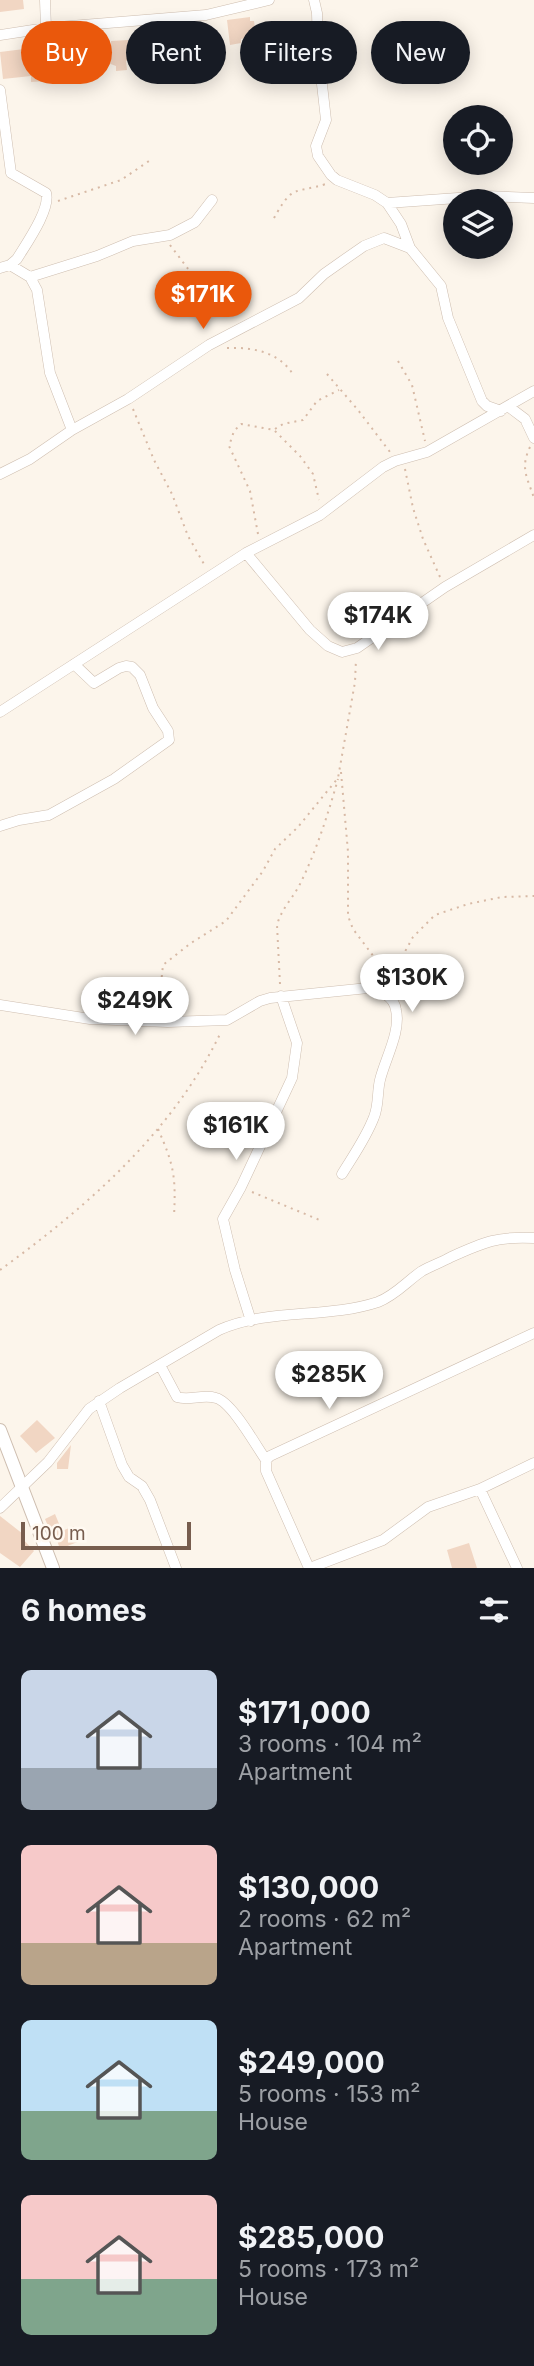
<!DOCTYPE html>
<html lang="en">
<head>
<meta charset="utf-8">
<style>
	:root { --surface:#171b24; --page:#242831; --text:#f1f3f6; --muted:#9ea1a6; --accent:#ea580c }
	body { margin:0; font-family:Inter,sans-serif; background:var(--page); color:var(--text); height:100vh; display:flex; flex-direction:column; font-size:26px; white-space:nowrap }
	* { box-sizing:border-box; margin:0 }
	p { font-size:23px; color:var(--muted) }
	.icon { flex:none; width:38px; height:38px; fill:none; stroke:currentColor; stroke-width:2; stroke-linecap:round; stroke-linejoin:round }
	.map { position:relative; height:1568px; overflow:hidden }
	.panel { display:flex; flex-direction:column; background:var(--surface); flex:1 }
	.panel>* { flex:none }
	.guide { position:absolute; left:21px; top:21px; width:494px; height:63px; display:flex; gap:14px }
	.controls { position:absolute; left:443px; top:105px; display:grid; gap:14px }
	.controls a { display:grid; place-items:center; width:70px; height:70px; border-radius:50%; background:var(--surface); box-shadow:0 4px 18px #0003; font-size:35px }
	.scale { position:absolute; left:21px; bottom:18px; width:170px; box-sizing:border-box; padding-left:7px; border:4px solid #775d4e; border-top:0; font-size:19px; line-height:24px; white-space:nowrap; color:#775d4e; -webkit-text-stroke:5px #fff9f1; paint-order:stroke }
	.price { position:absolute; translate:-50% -60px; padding:0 16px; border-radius:24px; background:#fff; color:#222; font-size:23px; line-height:46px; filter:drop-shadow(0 2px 4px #0008) }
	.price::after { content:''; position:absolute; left:50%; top:42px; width:21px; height:16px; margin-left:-10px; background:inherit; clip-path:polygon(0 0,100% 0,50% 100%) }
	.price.selected { background:var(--accent); color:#fff }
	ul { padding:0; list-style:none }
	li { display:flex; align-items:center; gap:21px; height:175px; padding:0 21px }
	li span { display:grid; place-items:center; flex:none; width:196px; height:140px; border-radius:10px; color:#555 }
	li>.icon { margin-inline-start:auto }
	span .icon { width:84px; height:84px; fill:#fffc; stroke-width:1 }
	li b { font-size:30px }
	h2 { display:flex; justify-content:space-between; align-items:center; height:84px; padding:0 21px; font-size:30px }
	.chip { padding:0 24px; border-radius:32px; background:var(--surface); box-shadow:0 4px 18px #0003; font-size:24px; line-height:63px }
	.chip.selected { background:var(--accent); color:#fff }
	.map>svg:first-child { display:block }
</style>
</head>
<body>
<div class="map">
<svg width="534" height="1568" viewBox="0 0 534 1568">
	<rect width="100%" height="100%" fill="#fcf5eb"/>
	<path fill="#f1d6c3" d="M0 0H23L24 9 0 12Z
		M250 17V21H254L255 28 250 37 241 39V43L230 45 227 20Z
		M298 32 300 39 304 38 307 49 304 50 306 57 288 62 286 52 281 53 278 40 286 38 285 36Z
		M128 40V44L159 41 160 54 126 61 127 70 116 71V66L108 63 106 47H111V41Z
		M24 49V54L44 53V57H53L54 69 62 68 64 80 31 82V76L3 79 0 52Z
		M37 1420 55 1438 36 1453 20 1436Z
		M71 1445 68 1469H57V1463Z
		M55 1514 62 1531 74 1526 80 1541 60 1549 54 1532 51 1533 45 1519Z
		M0 1516 23 1534 21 1537 34 1551 20 1567 0 1553Z
		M469 1543 477 1568H452L447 1550Z"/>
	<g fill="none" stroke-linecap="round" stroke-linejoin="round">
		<defs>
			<path id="minor" d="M45 0 46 28
				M314 0 317 13 318 49 326 120 316 146 318 156 331 175 337 180 375 195 387 203 401 224 410 248 441 286 448 318 482 401 487 406 501 411
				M0 35 46 28 206 15 269 0
				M0 90 11 173 46 193C51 209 26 244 17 259L10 265 0 268
				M387 203 486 196 534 198
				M10 265 30 277 37 290 50 373 72 430
				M30 277 97 256 133 241 170 235 195 222 212 200
				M509 407 525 419 534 438
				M0 474 30 459 72 430 128 399 209 345 299 298 324 274 341 262 364 246 384 238 410 248
				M246 553 310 630 328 646 342 652 357 648 445 587 534 535
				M0 712 246 553 320 515 383 467 395 461 427 452 534 391
				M0 826 19 820 49 815 114 779 169 740 168 731 153 708 140 675 132 667 126 666 119 668 94 683 74 664
				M0 1005 90 1019 168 1022 227 1020 260 1001 270 998 368 988C381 991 394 996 396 1010 401 1032 385 1059 380 1080 377 1092 379 1105 374 1117 366 1138 353 1156 342 1174
				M251 1321 235 1270 223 1219 241 1187 292 1078 297 1043 281 996
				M160 1365 177 1397C189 1401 203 1394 216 1398 232 1402 256 1446 266 1460
				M99 1401 122 1465 129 1477 142 1486 150 1500 176 1568
				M480 1489 517 1568
				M0 1508 48 1462 89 1409 120 1388 219 1330C268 1308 327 1319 378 1302 396 1295 407 1281 422 1271 431 1266 442 1262 451 1257 484 1242 498 1236 534 1238
				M309 1568 266 1471V1460L270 1456 534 1333
				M310 1568 383 1540 428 1507 480 1489 534 1463"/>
			<path id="tertiary" d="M0 1430 53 1568"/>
		</defs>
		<use href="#minor" stroke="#cebeb0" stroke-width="11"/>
		<use href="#tertiary" stroke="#cebeb0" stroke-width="14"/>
		<path stroke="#d7b9a5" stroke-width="2" stroke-dasharray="2 5" stroke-linecap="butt" d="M58 201 121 180 149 161
			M274 218C293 184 293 194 326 184
			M170 245 195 278 224 272 227 288 237 318
			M227 348C253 347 280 352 294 376
			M398 361 412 385 425 441
			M327 374 358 410 390 452
			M133 409 154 460 172 494 188 536 205 566
			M275 429 283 424 303 420 317 401 339 390
			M530 447C520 468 527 477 534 498
			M405 469 413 508 423 539 440 577
			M258 534 250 491 229 446 234 431 241 424 274 430 300 456 313 474 319 500
			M341 772 348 852V916L353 929 374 957 383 980
			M402 957 413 937 435 915 468 904 502 897 534 896
			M280 984 277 925C281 909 294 897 301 882 317 849 328 814 338 779
			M155 1011 159 1002 163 965 191 943 226 921 263 871 275 849 298 827 338 778 355 682 356 659
			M158 1129C174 1165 176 1177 174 1216
			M252 1192 322 1221
			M0 1270C88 1206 173 1132 221 1032"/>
		<use href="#minor" stroke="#fff" stroke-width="10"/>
		<use href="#tertiary" stroke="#fff" stroke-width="12"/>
	</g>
</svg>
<div class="controls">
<a><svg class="icon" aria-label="locate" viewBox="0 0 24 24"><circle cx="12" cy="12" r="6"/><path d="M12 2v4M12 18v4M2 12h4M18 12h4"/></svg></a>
<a><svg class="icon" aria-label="layers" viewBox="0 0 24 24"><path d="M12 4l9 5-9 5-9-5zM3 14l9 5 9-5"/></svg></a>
</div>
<div class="scale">100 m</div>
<b class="price selected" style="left:203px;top:331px">$171K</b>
<b class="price" style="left:378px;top:652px">$174K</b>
<b class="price" style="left:412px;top:1014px">$130K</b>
<b class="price" style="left:135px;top:1037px">$249K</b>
<b class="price" style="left:236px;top:1162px">$161K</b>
<b class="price" style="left:329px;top:1411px">$285K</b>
<div class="guide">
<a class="chip selected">Buy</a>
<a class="chip">Rent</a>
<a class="chip">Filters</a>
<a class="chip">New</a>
</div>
</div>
<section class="panel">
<h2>6 homes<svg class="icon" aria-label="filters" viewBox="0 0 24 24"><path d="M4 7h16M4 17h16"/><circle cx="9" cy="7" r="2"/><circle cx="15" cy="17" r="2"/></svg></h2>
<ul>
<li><span style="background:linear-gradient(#c9d6e8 70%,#9aa5b1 0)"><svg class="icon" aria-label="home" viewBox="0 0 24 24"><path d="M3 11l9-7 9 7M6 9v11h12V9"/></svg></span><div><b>$171,000</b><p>3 rooms · 104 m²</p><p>Apartment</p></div></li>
<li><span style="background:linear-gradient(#f6c9c9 70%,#b9a48a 0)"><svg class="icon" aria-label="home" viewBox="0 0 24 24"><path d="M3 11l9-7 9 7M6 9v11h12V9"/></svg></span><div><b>$130,000</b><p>2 rooms · 62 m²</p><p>Apartment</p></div></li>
<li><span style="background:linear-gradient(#bfe0f5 65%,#7fa58c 0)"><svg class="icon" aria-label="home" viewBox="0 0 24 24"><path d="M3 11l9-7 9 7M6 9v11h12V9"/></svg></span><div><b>$249,000</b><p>5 rooms · 153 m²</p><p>House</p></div></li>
<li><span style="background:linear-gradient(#f6c9c9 60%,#7fa58c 0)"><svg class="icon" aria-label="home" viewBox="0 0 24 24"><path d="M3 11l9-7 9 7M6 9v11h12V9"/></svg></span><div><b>$285,000</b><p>5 rooms · 173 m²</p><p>House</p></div></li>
</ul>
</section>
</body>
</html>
